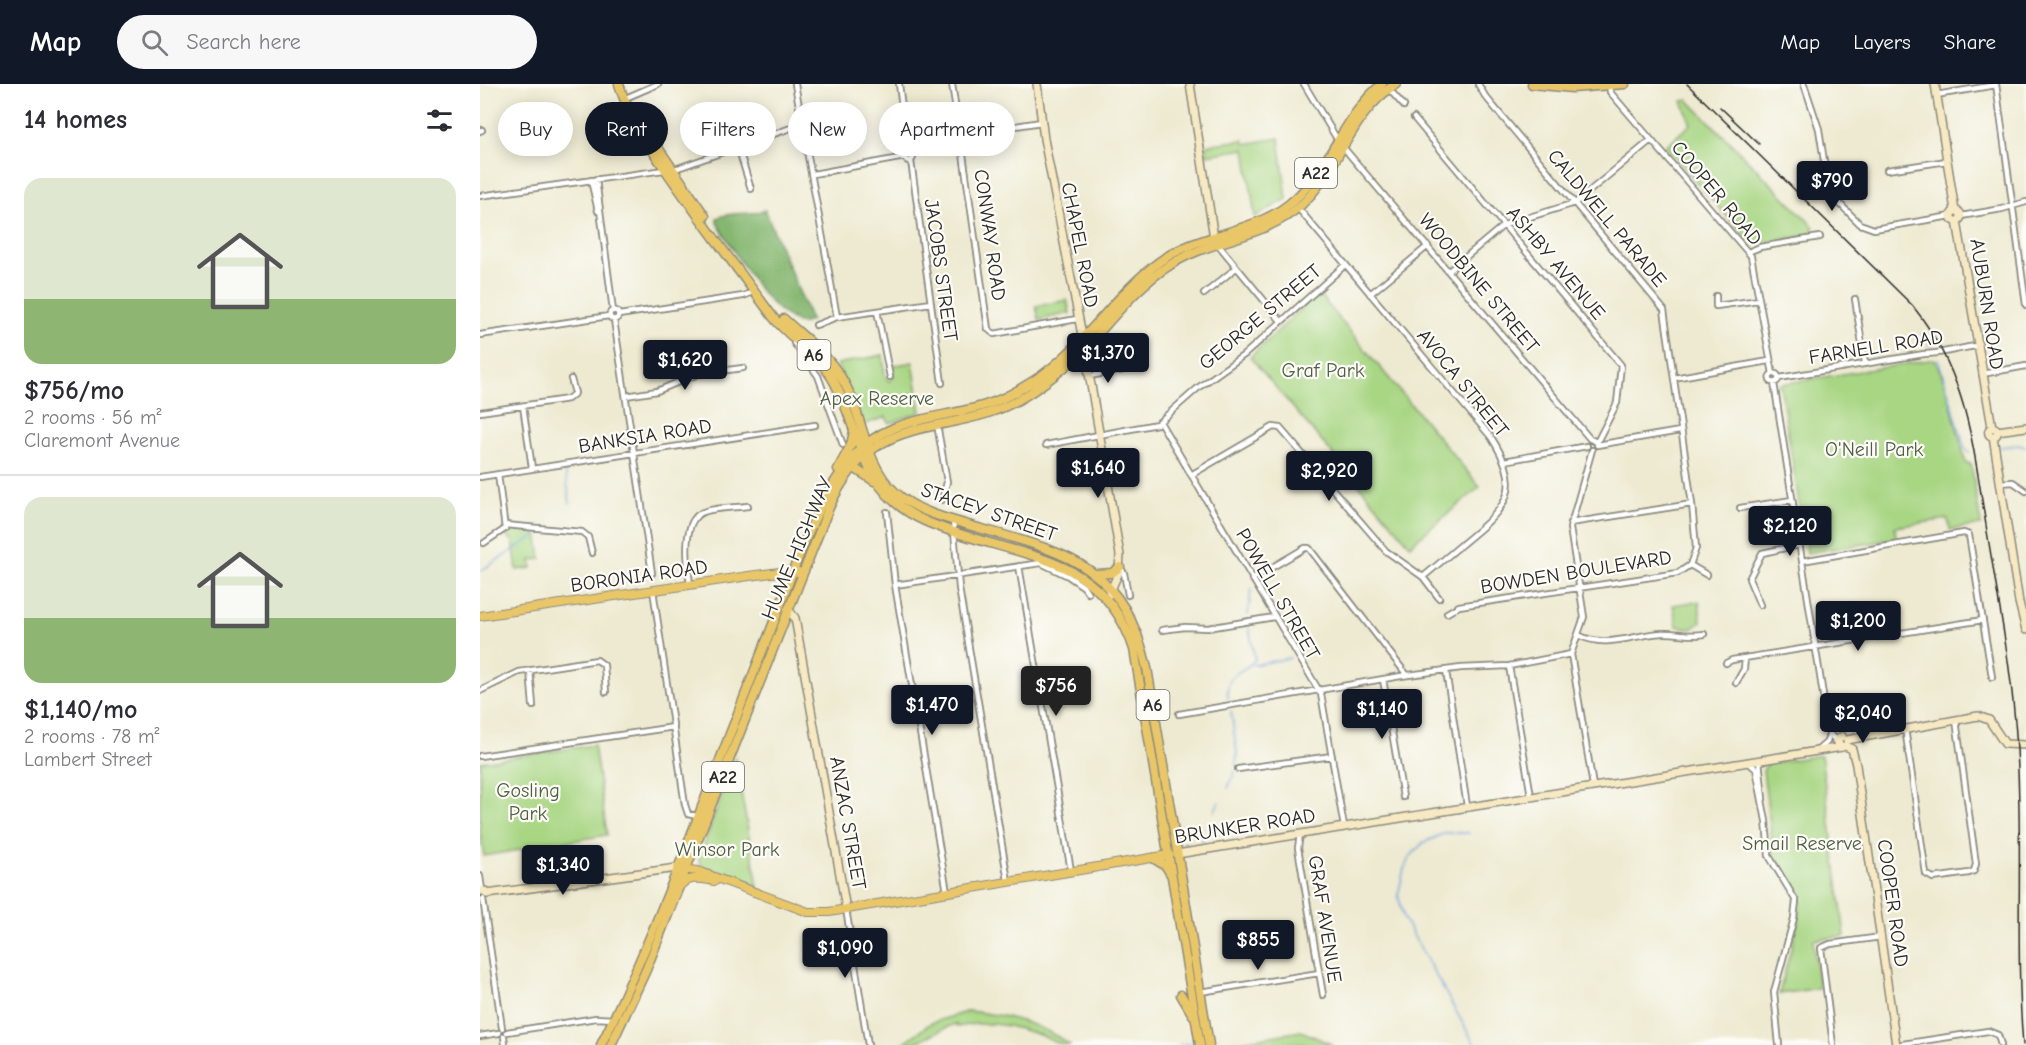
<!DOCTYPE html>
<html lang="en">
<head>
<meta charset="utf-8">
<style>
	:root { --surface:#fff; --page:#f7f7f7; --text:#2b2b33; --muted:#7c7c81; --line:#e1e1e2; --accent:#111827 }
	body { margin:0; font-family:"Comic Neue",sans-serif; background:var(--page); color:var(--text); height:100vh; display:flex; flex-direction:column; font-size:22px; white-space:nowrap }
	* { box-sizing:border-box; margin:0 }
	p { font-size:20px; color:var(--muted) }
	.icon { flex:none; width:33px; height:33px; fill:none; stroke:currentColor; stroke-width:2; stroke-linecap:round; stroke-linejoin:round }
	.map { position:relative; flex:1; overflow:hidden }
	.panel { display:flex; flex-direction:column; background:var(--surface); width:480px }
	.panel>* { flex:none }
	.top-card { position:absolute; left:18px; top:18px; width:570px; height:54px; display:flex; gap:12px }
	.price { position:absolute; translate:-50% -51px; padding:0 14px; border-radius:6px; background:var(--accent); color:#fff; font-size:20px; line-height:39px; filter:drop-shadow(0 2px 3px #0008) }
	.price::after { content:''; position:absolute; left:50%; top:36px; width:18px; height:14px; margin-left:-9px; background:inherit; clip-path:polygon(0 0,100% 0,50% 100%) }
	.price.active { background:#222; color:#fff }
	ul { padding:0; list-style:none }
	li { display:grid; align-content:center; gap:12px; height:318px; padding:0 24px }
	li+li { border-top:2px solid var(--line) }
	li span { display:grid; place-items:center; height:186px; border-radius:18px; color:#555 }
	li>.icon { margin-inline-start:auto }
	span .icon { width:108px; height:108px; fill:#fffc; stroke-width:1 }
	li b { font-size:26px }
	h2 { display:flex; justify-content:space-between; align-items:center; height:72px; padding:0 24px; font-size:26px }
	.tag { padding:0 21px; border-radius:27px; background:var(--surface); box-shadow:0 3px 15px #0003; font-size:21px; line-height:54px }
	.tag.active { background:var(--accent); color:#fff }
	header { display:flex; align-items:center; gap:36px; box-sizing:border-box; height:84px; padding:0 30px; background:var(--accent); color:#fff }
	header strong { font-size:28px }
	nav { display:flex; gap:33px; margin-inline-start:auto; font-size:21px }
	.search { width:420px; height:54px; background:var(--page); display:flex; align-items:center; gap:15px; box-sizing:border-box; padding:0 21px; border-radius:33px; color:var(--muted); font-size:22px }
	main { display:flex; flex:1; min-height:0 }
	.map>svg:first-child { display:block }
</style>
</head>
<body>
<header>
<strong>Map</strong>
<div class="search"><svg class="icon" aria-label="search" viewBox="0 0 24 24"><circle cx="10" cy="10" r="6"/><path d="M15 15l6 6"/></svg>Search here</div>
<nav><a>Map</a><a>Layers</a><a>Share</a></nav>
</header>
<main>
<section class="panel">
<h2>14 homes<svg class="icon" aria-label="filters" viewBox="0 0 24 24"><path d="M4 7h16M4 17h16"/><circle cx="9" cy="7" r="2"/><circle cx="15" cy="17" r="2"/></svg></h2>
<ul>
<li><span style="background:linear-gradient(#dfe7d0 65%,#8fb573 0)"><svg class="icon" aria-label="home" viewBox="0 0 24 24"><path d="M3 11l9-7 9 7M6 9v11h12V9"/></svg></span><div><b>$756/mo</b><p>2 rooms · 56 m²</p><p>Claremont Avenue</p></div></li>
<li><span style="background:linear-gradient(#dfe7d0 65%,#8fb573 0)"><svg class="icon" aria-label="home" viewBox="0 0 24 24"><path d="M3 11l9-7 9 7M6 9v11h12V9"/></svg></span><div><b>$1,140/mo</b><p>2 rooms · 78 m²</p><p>Lambert Street</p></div></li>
</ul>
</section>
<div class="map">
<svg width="1546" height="961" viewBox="0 0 1546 961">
	<rect width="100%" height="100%" fill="#fdfcf7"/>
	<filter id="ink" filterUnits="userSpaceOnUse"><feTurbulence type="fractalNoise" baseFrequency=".0167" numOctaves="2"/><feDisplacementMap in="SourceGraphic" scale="12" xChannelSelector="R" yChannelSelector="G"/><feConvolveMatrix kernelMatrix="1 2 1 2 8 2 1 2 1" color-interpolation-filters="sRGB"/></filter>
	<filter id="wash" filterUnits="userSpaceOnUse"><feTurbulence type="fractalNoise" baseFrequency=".008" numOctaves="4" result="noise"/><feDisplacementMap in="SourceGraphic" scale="24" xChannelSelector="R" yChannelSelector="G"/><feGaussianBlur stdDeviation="1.35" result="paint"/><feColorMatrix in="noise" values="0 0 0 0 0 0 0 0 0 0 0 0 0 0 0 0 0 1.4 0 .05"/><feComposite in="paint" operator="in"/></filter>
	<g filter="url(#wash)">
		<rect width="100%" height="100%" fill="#eeead1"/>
		<path fill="#a8d683" stroke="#6a8057" stroke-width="1.5" d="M1208 16 1334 143 1328 151 1272 161 1185 62 1211 40 1202 17Z
			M799 54 807 115 775 133 765 65 727 71 726 61 764 56 765 60Z
			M838 209 1000 403 930 461 770 273Z
			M587 216 590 229 559 236 556 222Z
			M403 271 405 293 409 297 414 293 410 282 433 278 441 328 409 339 406 333 383 341 357 280Z
			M1455 275 1466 301 1486 379 1491 380 1501 441 1470 446 1468 435 1415 443 1416 455 1327 469 1300 300Z
			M31 445 57 449 61 475 51 476 52 484 37 486 33 457 26 452Z
			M1219 517 1221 538 1212 545 1197 542 1193 521Z
			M114 661 127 751 4 772 0 746V678Z
			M1341 671 1365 852 1333 856 1339 904 1299 910 1319 835 1321 817 1318 807 1294 771 1283 687 1287 680Z
			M255 674 278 802 221 781 219 775Z
			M489 927C525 931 560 939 590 961 577 961 572 956 560 951 531 941 507 936 477 943L476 940C457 945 440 961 421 961L451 939Z
			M821 947 853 961H739Z"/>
		<path fill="#86b771" stroke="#58714e" stroke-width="1.5" d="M285 126 331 236 322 240C285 227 257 171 237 139V134C255 126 266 133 285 126Z"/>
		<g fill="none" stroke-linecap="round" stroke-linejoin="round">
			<path stroke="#6ca1d9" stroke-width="1.5" d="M1442 249 1453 265
				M1458 275 1485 364 1489 369
				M1520 363 1538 361 1546 363
				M85 385 90 419
				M0 487 57 451
				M768 531 771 506
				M773 581 810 574
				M748 614C744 585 766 590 775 575L769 544
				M751 627 757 669 756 682
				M748 704 755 687
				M734 728 739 718
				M989 749H965L943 759 929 774 924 785 918 811 924 835 995 961
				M722 759 723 752
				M698 961 715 958"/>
		</g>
	</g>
	<g filter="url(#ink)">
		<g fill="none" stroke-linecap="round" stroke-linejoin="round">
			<defs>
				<path id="street" d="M315 0 357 233
					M419 0 428 69
					M472 0 479 46
					M824 0 857 55
					M1129 0 1130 8 1271 172 1293 290
					M1324 0 1339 45 1349 109 1380 140 1394 145 1471 132
					M1516 0 1546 221
					M909 5 924 22
					M1456 11 1516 1
					M148 13 178 0
					M934 34 1141 281 1137 319 1117 358
					M476 51a5 5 0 1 1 10 0a5 5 0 1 1-10 0Z
					M0 47 2 46
					M486 50 561 38
					M481 56 508 245 514 250 597 235
					M427 59 476 52
					M258 63 271 105
					M863 63 1110 355 1117 358
					M425 73a4 4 0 1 1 8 0a4 4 0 1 1-8 0Z
					M431 77 462 299
					M1407 86 1467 77
					M333 90 425 73
					M116 95 133 227
					M111 96 118 127
					M0 112 198 84 322 40
					M818 124 1011 353C1040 399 1033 418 993 451 976 465 960 479 943 493
					M1481 132 1522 125 1546 118
					M736 158 801 237
					M1268 168 1280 163 1340 153
					M969 187 1024 141 1095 119 1171 56
					M724 210 756 184
					M890 210 948 162
					M1236 212V222L1279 216
					M1375 215 1385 279
					M129.5 231a4.5 4.5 0 1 1 9 0a4.5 4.5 0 1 1-9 0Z
					M397 227 410 293
					M139 231 263 212 273 208
					M134 236 172 489
					M336 241 357 233 451 219
					M0 251 129 232
					M314 259 338 292 363 361
					M1289.5 294a4.5 4.5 0 1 1 9 0a4.5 4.5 0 1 1-9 0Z
					M1502 290 1546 282
					M609 292 643 286
					M1194 294 1289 277
					M1299 294 1444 270C1462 270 1479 264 1497 262
					M1294 299 1349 649 1356 657
					M146 312 177 307 218 290 263 284
					M43 322 52 384
					M0 328 88 315 95 309 91 295
					M680 338 841 610 864 743
					M457 340 467 398 462 416
					M566 361 677 340 719 303 764 271 865 181
					M1117 361 1200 347
					M1112 366 1090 444 1104 533 1091 570 1113 702
					M1024 377 1107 362
					M711 391 793 343 800 344 906 467 943 493 959 514
					M0 393 335 341
					M1520 399 1533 398 1546 407
					M1260 424 1312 416
					M407 428 415 501 467 808
					M473 436 479 504 528 797
					M1090 439 1212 420
					M25 441 102 448 108 453 112 469
					M4 459 25 445 18 390
					M1322 477 1484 449 1489 451 1512 593
					M1210 481 1227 491
					M539 482 591 787
					M640 483 644 489 648 511
					M772 495 825 464H829L927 591
					M210 501C208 483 201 439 221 429 234 423 254 424 268 422
					M415 501 561 479 588 492 604 503 608 509
					M173 506 205 721 208 730 217 732
					M1280 521 1269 495 1282 469 1319 461
					M967 529 979 522 1198 489 1210 481 1216 464 1212 420 1184 226 1005 12 998 0
					M682 546 705 543 728 544 794 533
					M1098 551C1126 565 1152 551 1182 549 1197 548 1209 553 1224 550
					M1246 579 1252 576 1503 536
					M1029 582 1051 712
					M50 586 53 622
					M966 587 987 722
					M903 595 923 713
					M1256 599 1264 585 1265 574
					M0 607 39 588 117 576 124 581 126 608
					M699 630 921 592 981 584 1029 582 1091 570
					M1425 644 1446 790 1453 794 1489 789 1494 787 1496 780 1476 636
					M1339 665 1347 658 1349 650
					M0 672 194 643
					M1279 676 1283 715
					M1268 678 1276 685 1286 737 1289 772 1316 817 1314 834 1294 908 1299 961
					M758 685 852 672
					M820 750 818 764 843 911
					M0 792 2 806
					M3 815 22 944
					M366 825 388 961
					M720 908 839 889
					M27 948 116 934 134 935
					M0 952 19 949
					M24 952 25 961
					M1353 961 1341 864 1350 860 1401 853
					M1416 961 1508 947 1518 951 1521 961"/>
				<path id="secondary" d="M557 0 564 55 606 272 640 471 639 488 629 510
					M710 0 734 154
					M1455 0 1475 127
					M1471 132a5 5 0 1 1 10 0a5 5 0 1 1-10 0Z
					M1477 137 1512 343
					M1508.5 348a4.5 4.5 0 1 1 9 0a4.5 4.5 0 1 1-9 0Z
					M1517 347 1546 343
					M1513 352 1539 518 1546 546
					M308 525 315 534 366 825
					M1362 652 1356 657 1362 663
					M1367 656 1498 632 1509 636 1525 660 1546 661
					M1365 662 1372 665 1376 681 1416 961
					M697 770 1362 663
					M0 807H5L7 810
					M7 810 197 784"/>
				<path id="primary" d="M0 532 269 492 307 487 318 488
					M201 785 218 787 328 828H349L689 771
					M199 803C208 791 222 795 235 797"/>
				<path id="highway" d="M139 0C150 37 172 66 194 98 226 144 260 188 293 233 310 255 337 269 352 294 376 335 378 386 415 418 434 435 456 442 480 450 556 475 625 477 654 565L720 961
					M1052 0 1092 4 1145 0
					M159 36 225 132
					M304 235C329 258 353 274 368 306 384 339 386 382 415 408 435 426 460 433 485 440 580 468 642 475 667 584L729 961
					M374 384 394 397
					M358 385 371 361 374 347
					M616 490 632 489 640 483
					M673 774 686 782 690 789
					M701 911 713 931
					M121 961C186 829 233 689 288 553 311 496 332 422 371 375 405 333 455 336 502 322 521 317 539 306 555 296 604 264 633 212 679 178 719 148 778 150 815 115 851 82 864 32 902 0
					M131 961 166 886 348 426C396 315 471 361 550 309 569 296 587 283 603 266 630 238 656 202 690 181 730 155 785 154 821 121 859 86 871 28 916 0"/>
			</defs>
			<use href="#street" stroke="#8c8a7e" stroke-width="8"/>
			<use href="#secondary" stroke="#8c8a7e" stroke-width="10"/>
			<use href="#primary" stroke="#8c8a7e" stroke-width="10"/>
			<use href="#highway" stroke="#8c8a7e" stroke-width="11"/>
			<use href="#street" stroke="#fff" stroke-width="4.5"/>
			<use href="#secondary" stroke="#f6e9c3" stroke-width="7"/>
			<use href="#primary" stroke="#e9c769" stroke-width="8"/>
			<use href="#highway" stroke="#e9c769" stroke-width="8"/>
			<path stroke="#2b2b2b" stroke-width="1.5" d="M1207 0 1432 221C1487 290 1492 356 1506 441 1518 516 1533 590 1537 666 1543 764 1535 863 1543 961
				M1240 23 1279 60"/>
		</g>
	</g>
	<g text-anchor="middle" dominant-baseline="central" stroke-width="4.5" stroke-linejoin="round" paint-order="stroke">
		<g fill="#fdfcf7" stroke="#6a6a68" stroke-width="1.5">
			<rect x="815" y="74" width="42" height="30" rx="4.5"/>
			<rect x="317.5" y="256" width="33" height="30" rx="4.5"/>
			<rect x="656.5" y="606" width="33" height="30" rx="4.5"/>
			<rect x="222" y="678" width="42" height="30" rx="4.5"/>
		</g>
		<g font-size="18" font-weight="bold" fill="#2b2b2b">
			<text x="836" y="89">A22</text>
			<text x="334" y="271">A6</text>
			<text x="673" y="621">A6</text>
			<text x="243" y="693">A22</text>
		</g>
		<g font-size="20" fill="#2b2b2b" stroke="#fdfcf7">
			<text transform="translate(1237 109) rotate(50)">COOPER ROAD</text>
			<text transform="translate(1127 134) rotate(50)">CALDWELL PARADE</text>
			<text transform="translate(510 151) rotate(82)">CONWAY ROAD</text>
			<text transform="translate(600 161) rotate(79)">CHAPEL ROAD</text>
			<text transform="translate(1076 179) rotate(50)">ASHBY AVENUE</text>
			<text transform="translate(461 186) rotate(82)">JACOBS STREET</text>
			<text transform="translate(999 199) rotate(50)">WOODBINE STREET</text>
			<text transform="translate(1507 220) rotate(81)">AUBURN ROAD</text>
			<text transform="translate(780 233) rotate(-40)">GEORGE STREET</text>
			<text transform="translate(1396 263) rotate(-9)">FARNELL ROAD</text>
			<text transform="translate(983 299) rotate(51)">AVOCA STREET</text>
			<text transform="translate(165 352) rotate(-9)">BANKSIA ROAD</text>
			<text transform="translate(509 428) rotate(19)">STACEY STREET</text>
			<text transform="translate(317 464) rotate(-67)">HUME HIGHWAY</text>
			<text transform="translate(1096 488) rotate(-9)">BOWDEN BOULEVARD</text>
			<text transform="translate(159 492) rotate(-8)">BORONIA ROAD</text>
			<text transform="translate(798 510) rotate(60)">POWELL STREET</text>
			<text transform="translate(368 739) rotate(80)">ANZAC STREET</text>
			<text transform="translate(765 742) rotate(-9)">BRUNKER ROAD</text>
			<text transform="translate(1413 819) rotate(82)">COOPER ROAD</text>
			<text transform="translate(845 835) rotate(81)">GRAF AVENUE</text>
		</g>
		<g font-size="20" fill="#505e45" stroke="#fdfcf7">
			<text x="843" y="286">Graf Park</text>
			<text x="397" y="314">Apex Reserve</text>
			<text x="1394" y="365">O'Neill Park</text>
			<text x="48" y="706">Gosling<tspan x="48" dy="23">Park</tspan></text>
			<text x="1322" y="759">Smail Reserve</text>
			<text x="247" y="765">Winsor Park</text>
		</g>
	</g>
</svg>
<b class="price" style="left:1352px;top:128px">$790</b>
<b class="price" style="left:628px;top:300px">$1,370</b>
<b class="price" style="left:205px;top:307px">$1,620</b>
<b class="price" style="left:618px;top:415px">$1,640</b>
<b class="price" style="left:849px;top:418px">$2,920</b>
<b class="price" style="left:1310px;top:473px">$2,120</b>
<b class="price" style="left:1378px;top:568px">$1,200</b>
<b class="price active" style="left:576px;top:633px">$756</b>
<b class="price" style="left:452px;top:652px">$1,470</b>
<b class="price" style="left:902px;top:656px">$1,140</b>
<b class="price" style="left:1383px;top:660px">$2,040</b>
<b class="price" style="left:83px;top:812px">$1,340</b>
<b class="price" style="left:778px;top:887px">$855</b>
<b class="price" style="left:365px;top:895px">$1,090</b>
<div class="top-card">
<a class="tag">Buy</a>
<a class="tag active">Rent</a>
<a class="tag">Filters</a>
<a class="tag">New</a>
<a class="tag">Apartment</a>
</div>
</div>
</main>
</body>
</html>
